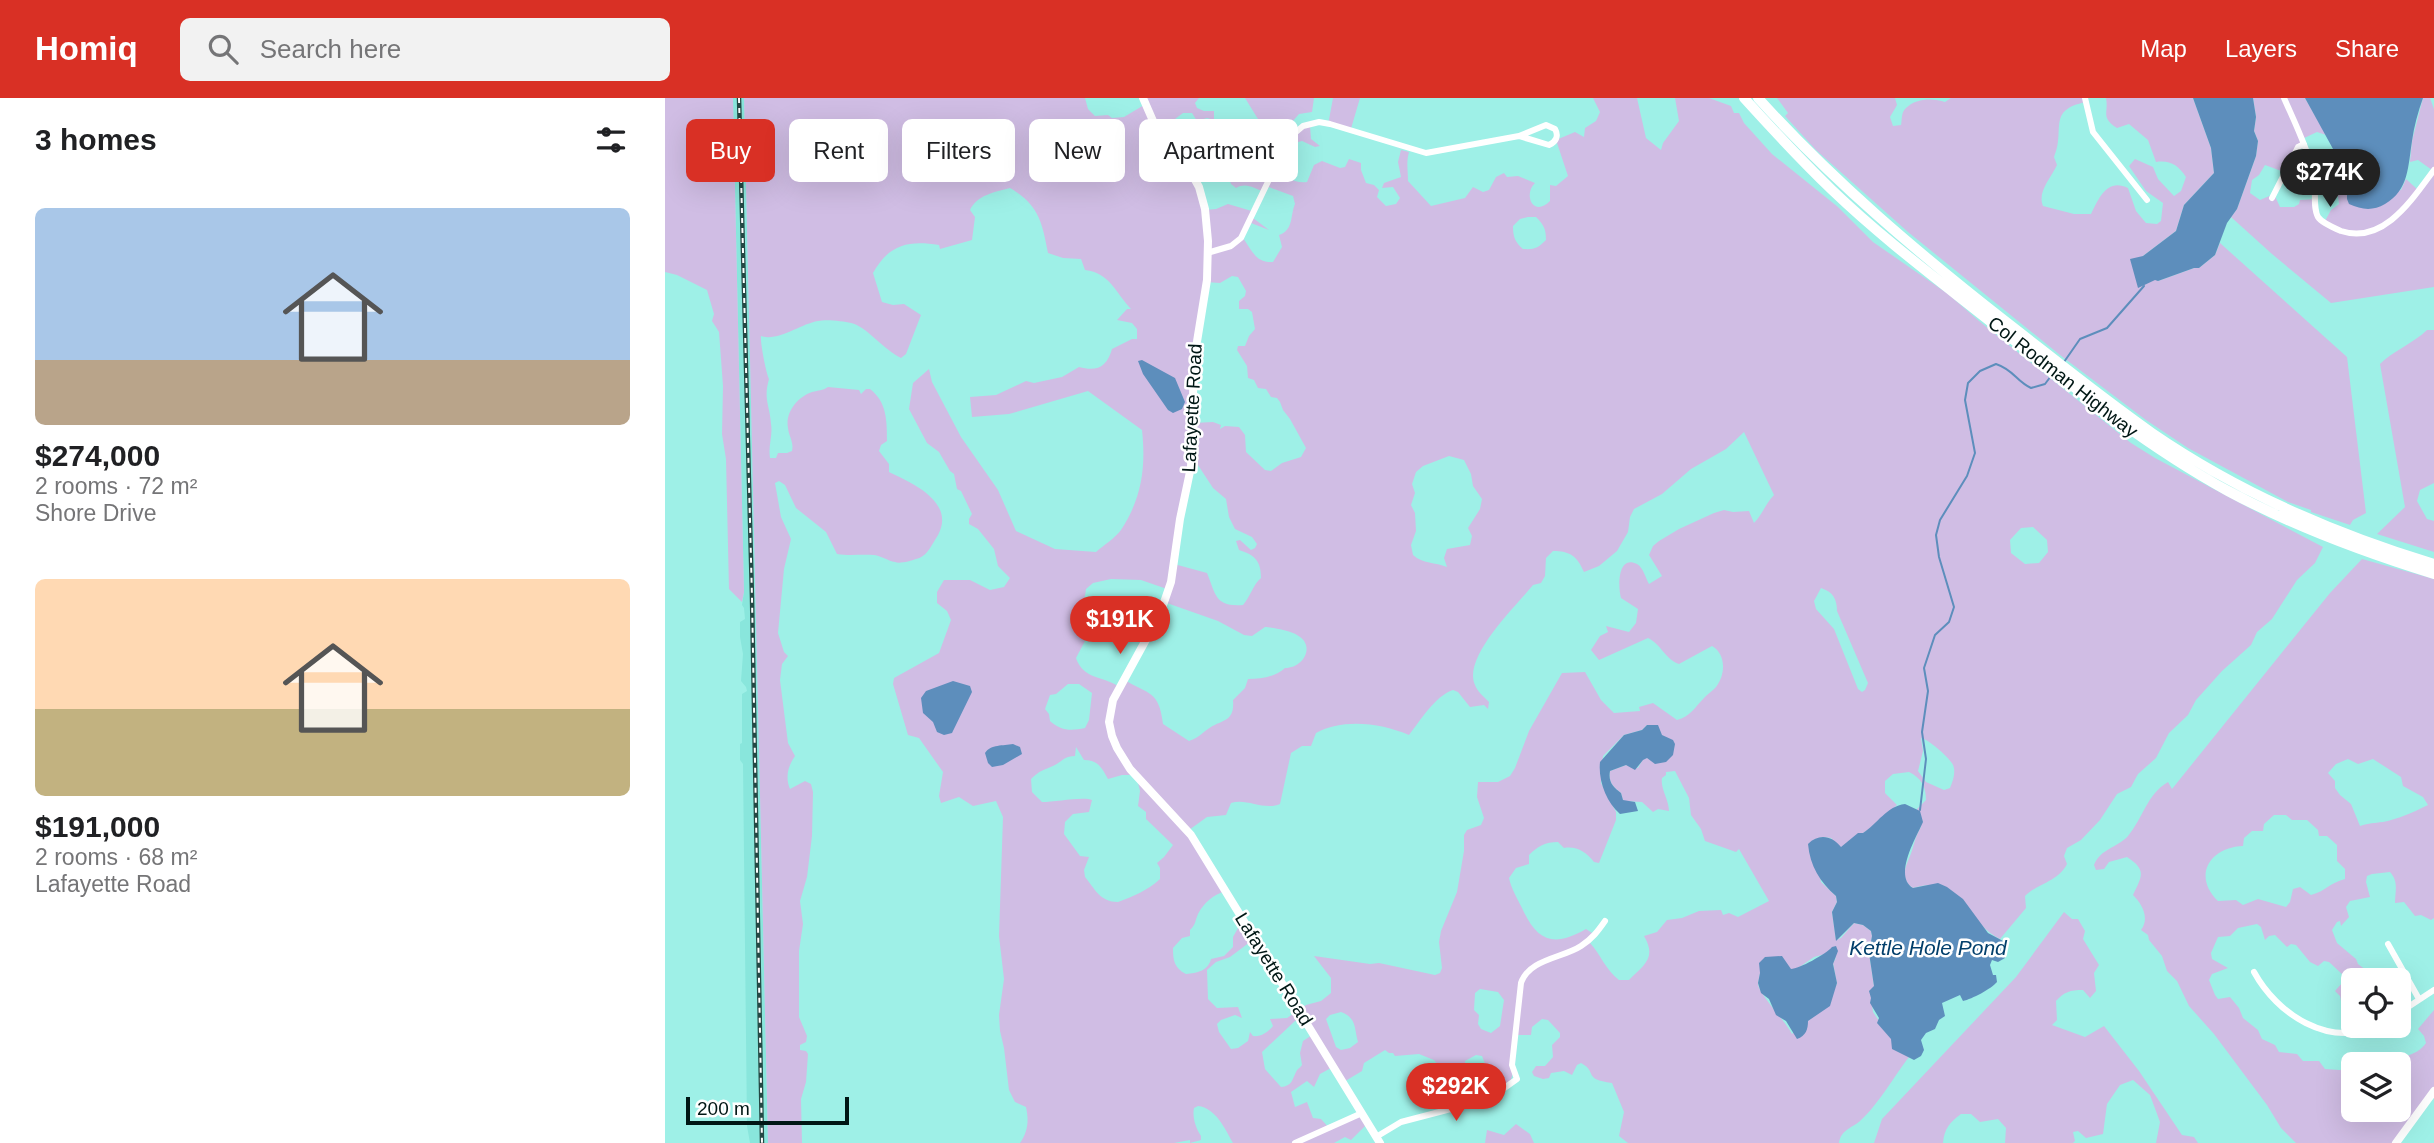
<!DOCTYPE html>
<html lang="en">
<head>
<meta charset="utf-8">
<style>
	:root { --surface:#fff; --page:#f2f2f2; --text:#202124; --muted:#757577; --accent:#d93025 }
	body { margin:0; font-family:Helvetica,sans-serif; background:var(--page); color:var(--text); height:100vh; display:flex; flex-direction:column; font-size:26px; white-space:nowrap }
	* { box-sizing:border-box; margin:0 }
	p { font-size:23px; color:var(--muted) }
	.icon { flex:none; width:38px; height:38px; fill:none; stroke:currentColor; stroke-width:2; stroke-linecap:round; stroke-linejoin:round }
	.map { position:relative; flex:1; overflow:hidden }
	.side { display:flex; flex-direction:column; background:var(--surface); width:665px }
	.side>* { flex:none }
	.guide { position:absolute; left:21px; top:21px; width:665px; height:63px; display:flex; gap:14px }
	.buttons { position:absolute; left:1676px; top:870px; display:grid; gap:14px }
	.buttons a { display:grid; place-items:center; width:70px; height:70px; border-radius:10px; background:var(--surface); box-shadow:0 7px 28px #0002; font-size:35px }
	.scale { position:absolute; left:21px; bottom:18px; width:163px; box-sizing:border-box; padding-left:7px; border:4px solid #001715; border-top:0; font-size:19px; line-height:24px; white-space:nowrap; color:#001715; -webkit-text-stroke:5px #fff; paint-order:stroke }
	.price { position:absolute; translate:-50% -60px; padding:0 16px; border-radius:24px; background:var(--accent); color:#fff; font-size:23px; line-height:46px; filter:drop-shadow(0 2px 4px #0008) }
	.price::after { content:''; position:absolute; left:50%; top:42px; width:21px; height:16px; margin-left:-10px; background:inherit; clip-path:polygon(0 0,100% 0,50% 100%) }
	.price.active { background:#222; color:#fff }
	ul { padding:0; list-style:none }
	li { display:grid; align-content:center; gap:14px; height:371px; padding:0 35px }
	li span { display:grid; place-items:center; height:217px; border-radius:10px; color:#555 }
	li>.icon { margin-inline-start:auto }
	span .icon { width:126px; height:126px; fill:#fffc; stroke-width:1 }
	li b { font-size:30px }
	h2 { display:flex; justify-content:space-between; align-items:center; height:84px; padding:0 35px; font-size:30px }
	.pill { padding:0 24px; border-radius:10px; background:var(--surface); box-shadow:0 7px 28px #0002; font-size:24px; line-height:63px }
	.pill.active { background:var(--accent); color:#fff }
	header { display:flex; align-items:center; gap:42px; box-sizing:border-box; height:98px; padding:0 35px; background:var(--accent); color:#fff }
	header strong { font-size:33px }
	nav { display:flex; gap:38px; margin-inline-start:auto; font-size:24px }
	.search { width:490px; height:63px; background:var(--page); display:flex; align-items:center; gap:18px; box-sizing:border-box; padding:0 24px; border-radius:10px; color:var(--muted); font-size:26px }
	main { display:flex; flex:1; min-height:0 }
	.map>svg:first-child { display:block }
</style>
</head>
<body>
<header>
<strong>Homiq</strong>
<div class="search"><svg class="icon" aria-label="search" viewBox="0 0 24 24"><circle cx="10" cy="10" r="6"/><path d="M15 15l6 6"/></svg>Search here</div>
<nav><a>Map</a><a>Layers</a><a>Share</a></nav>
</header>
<main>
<section class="side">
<h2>3 homes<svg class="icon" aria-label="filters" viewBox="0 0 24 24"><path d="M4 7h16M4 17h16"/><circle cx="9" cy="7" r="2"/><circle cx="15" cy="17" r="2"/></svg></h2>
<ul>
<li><span style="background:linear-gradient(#a9c7e8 70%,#b9a48a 0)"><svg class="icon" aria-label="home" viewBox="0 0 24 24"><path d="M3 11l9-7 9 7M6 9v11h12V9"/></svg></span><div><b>$274,000</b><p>2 rooms · 72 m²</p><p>Shore Drive</p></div></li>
<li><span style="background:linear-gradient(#ffd9b3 60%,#c2b280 0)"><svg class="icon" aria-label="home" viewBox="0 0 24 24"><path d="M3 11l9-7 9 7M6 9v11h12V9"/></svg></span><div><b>$191,000</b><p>2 rooms · 68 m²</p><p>Lafayette Road</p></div></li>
</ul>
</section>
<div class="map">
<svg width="1769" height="1045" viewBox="0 0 1769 1045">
	<rect width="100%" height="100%" fill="#9ef0e7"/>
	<path fill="#89e6dc" d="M68 0H79L103 1045H85L82 1028 78 666 75 662V646L77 645V596L82 593 81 589 76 583 78 556 75 539V524L80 521 79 510 77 507 79 494Z"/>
	<path fill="#d0bde4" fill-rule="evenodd" d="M0 0H68L79 494 77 504 64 491 61 361 57 336 58 288 54 234 47 223 49 216 42 192 12 177 0 174Z
		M79 0H420L423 11 430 18 443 17 447 20 459 19 479 7 478 0H534L530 5 532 10 539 13H549V22L542 20 532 23 527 15H518L506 24 507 35 499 43 523 70 540 112 551 111 563 106 590 114 588 120 604 132 586 125 578 140C587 152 590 165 608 164L617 149 614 137C629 132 625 117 630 106L628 98 604 89 599 94C589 90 581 84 571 90L566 86 562 74 571 72 578 64C575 40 548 60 536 64L545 56 544 50 550 51 583 30 593 21 580 0H649L647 14 634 16 627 24 631 33 645 28 646 41 655 48 650 49 637 43 621 47 610 73C621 78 630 86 642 84L649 67 657 63 675 70 680 69 684 61 696 65V72L701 85 709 87 714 92 712 99 721 108 731 106 735 100 728 89 717 90 719 85 736 79 733 64 736 52 744 54C741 65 743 72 743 83L766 108 800 100 808 89 818 94 824 92 831 79 839 75 842 79 853 78 870 85C858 96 868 120 885 103V87L891 88 903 78 891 42 910 34 919 39 920 30 931 23 935 14 928 0H972L981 40 996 52 998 45 1014 23 1010 0H1044L1066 8 1069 15H1074L1079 25 1107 56 1173 109 1208 144 1283 196 1314 223 1466 345 1490 360 1658 449 1650 465 1632 482 1607 521 1592 534 1586 547 1557 573 1531 602 1523 617 1504 635 1491 660 1473 676 1466 689 1452 696 1435 722 1416 742 1402 750 1399 758 1402 766C1393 784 1373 785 1360 798L1361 810 1335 841C1300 824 1299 774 1248 790 1235 782 1240 769 1245 758 1249 748 1250 738 1256 729L1252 711 1261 702C1261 688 1256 680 1244 674L1228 676 1220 683V695L1232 707 1206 730 1175 750 1166 740 1157 739 1148 742 1156 784 1171 798 1172 804 1167 814 1171 842 1176 840 1189 825 1198 827 1206 833 1207 838 1204 855 1209 888 1206 900 1208 914 1234 952 1244 959C1230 977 1213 1007 1196 1022 1188 1030 1176 1031 1174 1045H963L954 1038 959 1014 947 985C917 981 933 974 916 965L912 967 907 977 899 973 886 975 884 980 878 981 869 978 867 974 871 968H880L888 959 887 947 895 939V935L883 922 877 921 867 929 866 937H853C850 955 852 980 838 994L828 986 817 958 811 957 800 963V968L793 966 778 973 769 962 754 956 730 958 728 955H724L720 952 699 965 697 973 677 985 666 970 655 976 649 989 642 983 626 994 630 1009 642 1004 648 1020 656 1021 665 1031 694 1016 701 1027 686 1042 680 1039 669 1045H568C560 1031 551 1010 533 1008L529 1010C527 1019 531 1031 536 1038V1042L525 1045V1042L509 1045H355C363 1033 364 1023 361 1009L350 1004 344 992 339 950 335 933 334 917 339 881 334 838 338 719 331 703 308 708 294 699 276 705 274 698 278 674 254 640 243 637 228 586 229 580 274 555 286 522 282 513 272 505V494L279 482H305L325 492 339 489 345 480 333 468 329 451 313 431 304 426V421L307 416 296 393 292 391 289 376 285 373 274 354 262 345 244 311 248 285 264 271 267 284 296 339 333 392 351 433 390 451 431 454C439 447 450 440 456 432 477 400 481 369 477 332L423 293 344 316 307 319 305 299 331 297 361 283 369 285 397 279 414 269C432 274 442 269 447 251L467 241H472V231L467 225 452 222 462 211H466C450 194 445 175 420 172L416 161 398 160 383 155C377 124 374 107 345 90 330 94 312 97 305 112L310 119 307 142 275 151 274 147C244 142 224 146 208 175L217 204 228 207 239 206 256 217 241 256 236 260C219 252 201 228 186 225 178 223 161 221 153 223 135 226 113 244 96 238 95 244 101 275 104 281 98 302 105 307 106 326 108 338 103 347 105 360H111L113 355H122L127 353C129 344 124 339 123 330 120 315 132 299 147 294 154 292 157 293 163 289L194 292 196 296 201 291H205C222 304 222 323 222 343L216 347 214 353 224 366V374C252 387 294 407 270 442 265 450 261 459 251 461 246 463 234 466 230 464 223 463 217 458 209 457 196 456 185 458 172 456L161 434 131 410 120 387 114 383 110 385 116 419 126 441 119 471 113 535 119 554 123 558 117 566 115 582 123 645 130 658C123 668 120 679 125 691L140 683 146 686 148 694 147 738 142 779 135 803 138 826 134 853V919L142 938 141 944 135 947V952L141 953 143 956 141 984 136 1001 137 1045H103ZM863 119H871C879 127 881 131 881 142 873 150 869 152 858 151 850 144 848 139 848 128L855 121ZM567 178 573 179 581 193 580 198 574 203V211H583L587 214 590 231 584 238 580 248H573L572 252 582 268 583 280 589 282 593 290 601 291 606 299 612 300 615 304 618 312 625 321 641 350 636 359 617 365 606 373 600 372 581 354 580 337 574 329 560 328 555 331 556 327 548 324 529 325 531 235 541 184 555 185ZM1079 334 1109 397C1100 406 1098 416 1089 425L1084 413 1068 414 1059 412 1049 415 1014 431 994 443 988 448 984 457 997 478 984 486C981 481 978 469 972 466 952 456 953 490 956 500L973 511 971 525 964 534 941 528 943 534 935 538 926 552 934 562 983 540C996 546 1000 561 1014 566L1047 548C1061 556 1061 576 1051 589 1048 593 1042 596 1039 600 1030 609 1025 619 1012 622L988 605 974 609 975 613 949 615 936 602 920 574 897 575 864 633 850 670 845 678 833 684H813L812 699 819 720 816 727 802 732 799 737V753L792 794 776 833 774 844 777 870 775 875 770 877 714 865 705 866 649 858 666 880V895L656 903 641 907 622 920 605 921 608 928C603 934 596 939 588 938L585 934 583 943 573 950 566 951 554 934 552 926 556 922 570 917 577 920 573 909 552 910 543 901 542 872 551 864 565 859 589 841 577 823 568 839V849L559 858 546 861C543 873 532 875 521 876 509 870 508 862 508 850L517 840 525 838V832C531 826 530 823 533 816 539 804 549 797 560 793L524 732 542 719 561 717 566 705C582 700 599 713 615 706L626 655 637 648H646L651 635C678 620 716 625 744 637 755 623 770 598 788 592L793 594 805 609 819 607 823 611 824 604C819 599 812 593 810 587 797 559 852 507 868 487L876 485 880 478 881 460 888 453C905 453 912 458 919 474L934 468 952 453 963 434 965 419 969 411 997 396 1026 371 1061 351ZM784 358 799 362 806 376 808 388 817 401 815 411 803 430 807 438 805 447 782 451 779 460 782 469C770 464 758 466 748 457L746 447 751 433 750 415 746 407 750 395 747 386 751 374 758 368ZM529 361 548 390 561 401 564 419 570 431 587 439 592 446 590 450 586 452 575 442 571 443 574 452C590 457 596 463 596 480 587 488 586 498 578 507 550 509 551 497 542 475L509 466ZM1368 429 1382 442 1383 454 1374 465 1360 466 1346 455 1345 442 1356 430ZM446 481 476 482 502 491 499 504 553 523 579 537 587 538 600 529C606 529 627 533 632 537 651 547 639 570 620 570 610 579 596 581 583 581L580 590 568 602C570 625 556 621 543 631 536 636 533 640 524 643L498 626C494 592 484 597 458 581L453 588C437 578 418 581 411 560L420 543 409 532C410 513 419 511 421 491L428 485ZM1156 490C1168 494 1172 501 1172 513L1203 585 1200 592 1197 594 1193 591 1169 531 1151 511 1149 503ZM403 586H414L427 595 424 622 420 630C406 633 396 633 385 623L384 616 380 611 385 597 391 596ZM982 627 997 637 982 660 978 661 973 670 961 667 945 673C943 684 948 689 956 695L958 703 977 704 988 714 993 711 1004 713C1004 702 995 690 997 680L1001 677V674L1010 673 1024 700 1026 717 1036 731 1040 743 1071 754 1074 751 1104 803 1073 819 1064 815 1058 817 1056 812 1034 813 1017 820 1002 822 992 834 979 838C992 860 979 867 964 882H954C940 871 936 857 925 845L930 837 921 831C888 850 872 843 857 810 852 800 846 790 844 780L851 770 864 766V757C873 748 880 744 893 744L899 750C912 748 921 754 929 764L934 765 951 722V714L936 685 938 658 959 637 977 632ZM1256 640C1263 641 1284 659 1288 667 1291 674 1288 683 1285 690L1279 692 1261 684 1253 673 1258 653ZM411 649 419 662C433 662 437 670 443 681L457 677H471L475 693 473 708 481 714V721L508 747 499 759 492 765 495 770V781C483 792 469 798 453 804 435 804 430 791 420 779L419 772 424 759 415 758 399 736 400 724 408 716 424 714 427 702C419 698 390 704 377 704L367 694 366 681C377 671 377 673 388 668 397 664 399 658 410 658ZM1160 856 1171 860 1168 865 1172 886 1143 923 1127 936C1121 924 1094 896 1093 886 1093 884 1095 877 1095 875L1130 872 1149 859ZM815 891 833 894 839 902 835 928 826 935 816 931 813 926 814 917 809 912 810 895ZM676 914C692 920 689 930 693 944L685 950 676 952 671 949 661 921 665 917ZM636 920 647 937 638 943 635 955 637 967C635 970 632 971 631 974 627 982 627 988 616 989L600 971 597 954 630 923Z
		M668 0H695L685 34 663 27Z
		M1112 0H1230L1232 7 1225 19 1228 28 1236 27C1237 22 1236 14 1241 10 1251 0 1269 0 1280 4L1286 0H1420L1421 4C1381 12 1401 32 1389 59L1392 67C1386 80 1372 94 1378 108L1409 116H1426C1434 100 1442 80 1463 90L1471 113 1481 125 1492 126 1496 123 1498 105 1481 93 1464 68 1470 61 1488 69 1493 81 1509 98 1516 93 1521 79C1513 67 1505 62 1491 64L1483 42 1464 26 1452 30C1435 19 1444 15 1441 0H1528L1546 50 1549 75 1519 107 1511 133 1478 158 1493 183 1529 170H1534L1550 157 1555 145 1682 259 1701 415 1688 422 1685 427 1646 414V412L1623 404 1523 350 1481 322 1395 257 1243 134 1151 52 1120 18 1123 15Z
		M1588 0H1640L1661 37 1652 34 1637 41 1638 46 1619 74 1600 67 1594 77 1587 82 1585 95 1595 102 1609 96 1615 109H1629L1634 106 1635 102 1650 101 1651 115 1660 123 1666 112 1674 106 1672 91 1675 84 1669 71 1663 68V63L1669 58 1673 60C1679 74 1682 87 1682 101L1736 92 1741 81 1752 91 1767 72 1753 62 1745 64 1747 43 1758 0H1765L1769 11V189L1666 205 1607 156 1566 119 1572 111 1591 58 1593 43 1589 33 1591 19Z
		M1762 232H1769V385L1755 392 1752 403 1762 421 1769 423V454L1712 436 1740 409 1715 266C1726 254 1749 245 1762 232Z
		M1697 461 1769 481V820L1766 822 1756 817 1750 818 1739 804 1730 805C1730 793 1734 784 1725 774L1707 776 1702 778 1701 784 1705 799 1685 803 1681 809 1684 819 1676 828 1675 823 1672 824 1667 832 1672 845 1691 861 1693 866 1705 875 1708 882H1689V928H1705L1684 933V921L1679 919 1675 898 1670 893 1677 885 1678 877 1664 864 1659 863 1653 868 1645 864 1631 847 1626 846 1622 849 1610 837 1604 838 1600 842 1596 829 1592 826 1573 830 1565 838 1553 839 1546 855 1547 861 1563 870 1547 876 1544 882 1550 897 1553 901 1565 899 1574 910 1578 920 1593 932 1597 941 1610 947 1614 954 1632 956 1638 963H1654L1660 971 1689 973V1012H1734V966H1705L1717 961 1722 962 1736 954 1741 958C1749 956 1756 952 1761 945L1759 938 1753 931 1769 912V991L1730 1045H1631L1616 1030 1602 1007 1549 936 1524 908 1512 883 1502 873 1497 858 1484 842 1483 837 1476 832C1485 820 1477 806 1468 797 1477 778 1482 772 1462 759L1444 764 1439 771 1431 772 1429 767C1435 751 1452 750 1463 738 1478 720 1482 696 1503 684L1507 691 1665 495ZM1683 661 1693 666 1708 661 1736 679 1738 688 1758 699 1763 707C1749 714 1733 721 1718 724 1709 725 1704 725 1695 728L1686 706 1675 697 1670 690V683L1663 675 1671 666ZM1609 717H1621L1627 722H1642L1653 732 1654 738H1662L1672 747V763L1680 771V781C1664 785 1661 793 1646 797L1635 789 1628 791 1625 804 1621 809 1593 801 1578 807 1571 802 1553 803C1527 778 1545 749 1578 748L1579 740 1587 733H1598L1599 726Z
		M1399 814 1407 821H1413L1420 833 1418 841 1434 867 1429 875 1431 893 1425 900 1418 892C1405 892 1399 894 1391 903L1392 922 1387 927 1420 939 1439 928 1474 973 1517 1037 1529 1039 1533 1045H1491L1495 1024 1485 997 1468 982 1455 987 1442 1006 1438 1036 1421 1040 1413 1033 1408 1034 1410 1043 1408 1045H1340L1341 1030 1333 1021 1315 1024 1306 1016H1296C1285 1024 1279 1031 1278 1045H1209L1217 1021 1351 879Z
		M851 1026 865 1036 869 1045H820L822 1032 839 1037Z"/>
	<path fill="#5d8ebc" d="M1528 0H1588L1591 19 1589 33 1593 43 1591 58 1572 111 1562 125 1550 157 1534 170H1529L1493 183 1490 182 1473 190 1465 161 1478 158 1511 133 1519 107 1549 75 1546 50Z
		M1640 0H1758C1753 14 1749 28 1747 43 1743 68 1744 92 1720 106 1708 113 1697 112 1684 106L1682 101V89L1673 60Z
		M477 262 510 280 520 304 517 311 508 315 503 312 478 276 473 263Z
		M288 583 305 588 307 594 287 635 279 637 272 634 268 624 258 615 256 600 261 593Z
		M982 627H993L997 637 1008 642 1010 646 1008 657 1001 664 990 666 982 660 978 662 970 672 961 667 945 673C943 684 948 689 956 695L958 702 970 704 973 713 955 716C941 704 933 682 935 664L959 637 977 632Z
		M348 646 355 649 357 656 338 667 327 669 323 665 320 655C326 646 338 648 348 646Z
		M1240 706 1255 713 1258 724C1251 740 1228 778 1248 790L1273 785 1282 789 1298 801 1323 835 1340 844V860L1333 864 1327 862 1325 867 1328 877H1331L1332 884C1326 891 1307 901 1298 903L1295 897 1277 905 1280 918 1274 922 1270 931 1261 935 1256 942 1259 952 1256 958 1249 962 1227 951 1226 941 1212 925 1214 920 1205 905 1206 900 1204 893 1209 888 1204 855 1207 838 1206 833 1198 827 1189 825 1171 843 1167 814 1172 804 1171 798C1155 784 1145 768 1143 746 1154 735 1167 738 1176 749L1193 735H1198C1212 726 1222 708 1240 706Z
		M1171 848 1173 853 1168 866 1172 885 1165 908 1143 923C1143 931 1141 938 1132 941L1121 923 1111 917 1104 901 1096 895 1093 885 1095 875 1094 865 1100 859 1117 858 1126 871C1134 871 1161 856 1167 849Z"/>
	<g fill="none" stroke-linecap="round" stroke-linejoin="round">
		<path stroke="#5d8ebc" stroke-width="2" d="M1399 264 1415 241 1442 230 1479 188
			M1255 712 1261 661 1257 634 1263 593 1259 570 1270 537 1284 524 1289 509 1274 459 1271 437 1275 422 1302 378 1310 355 1300 302 1303 285 1315 273 1331 266C1349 272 1351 283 1366 290L1380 286 1386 278"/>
		<path stroke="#fff" stroke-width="6" d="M1420 0 1428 34 1482 102
			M1619 0C1630 25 1642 49 1649 76 1652 88 1647 108 1653 119 1657 125 1669 130 1676 133 1719 147 1748 100 1769 72
			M1607 100 1633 49 1639 46
			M542 155 566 148 576 140 624 40 638 28 654 24 665 26 761 55 854 38 881 27 890 31C894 38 891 44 884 47L854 38
			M1723 846 1754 901
			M1589 874C1612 916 1663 950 1712 928
			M1734 915 1769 892
			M711 1039 736 1024 824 1001 852 981 847 967 856 885C864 861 898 860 916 848 927 841 933 833 940 823
			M630 1045 697 1015"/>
		<path stroke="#fff" stroke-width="8" d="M478 0 495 39 524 71 534 89 540 111 543 143 542 182 529 262 526 369 515 421 506 484 495 516 448 602 444 624 447 638 452 650 465 671 526 737 715 1045
			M1731 1045 1769 993"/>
		<path stroke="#fff" stroke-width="10" d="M1079 0C1108 32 1137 63 1167 92 1217 140 1272 181 1326 224 1402 284 1477 346 1563 393 1628 428 1698 454 1769 476
			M1093 0C1168 83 1252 154 1340 223 1389 261 1437 300 1487 335 1573 394 1670 436 1769 466"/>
		<defs>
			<path id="rail" d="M74 0 87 500 97 1045"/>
		</defs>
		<use href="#rail" stroke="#244945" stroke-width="4.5"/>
		<use href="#rail" stroke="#fff" stroke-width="2" stroke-dasharray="5" stroke-linecap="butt"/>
	</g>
	<g text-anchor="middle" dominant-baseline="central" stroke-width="5" stroke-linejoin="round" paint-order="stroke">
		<g font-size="19" fill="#001715" stroke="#fff">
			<text transform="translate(1398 279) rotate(38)">Col Rodman Highway</text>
			<text transform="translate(527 310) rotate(-87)">Lafayette Road</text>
			<text transform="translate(609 871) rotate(58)">Lafayette Road</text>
		</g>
		<g font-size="21" font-style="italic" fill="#023f6b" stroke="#fff">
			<text x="1263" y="849">Kettle Hole Pond</text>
		</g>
	</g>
</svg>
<div class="buttons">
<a><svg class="icon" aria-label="locate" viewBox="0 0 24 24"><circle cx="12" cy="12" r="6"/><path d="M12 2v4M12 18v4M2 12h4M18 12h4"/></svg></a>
<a><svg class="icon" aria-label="layers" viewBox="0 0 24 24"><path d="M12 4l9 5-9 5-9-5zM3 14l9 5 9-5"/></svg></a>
</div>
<div class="scale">200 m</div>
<b class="price active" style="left:1665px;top:111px">$274K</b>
<b class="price" style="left:455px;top:558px">$191K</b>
<b class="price" style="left:791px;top:1025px">$292K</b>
<div class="guide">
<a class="pill active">Buy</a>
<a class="pill">Rent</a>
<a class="pill">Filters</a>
<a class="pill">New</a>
<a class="pill">Apartment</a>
</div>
</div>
</main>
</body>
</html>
